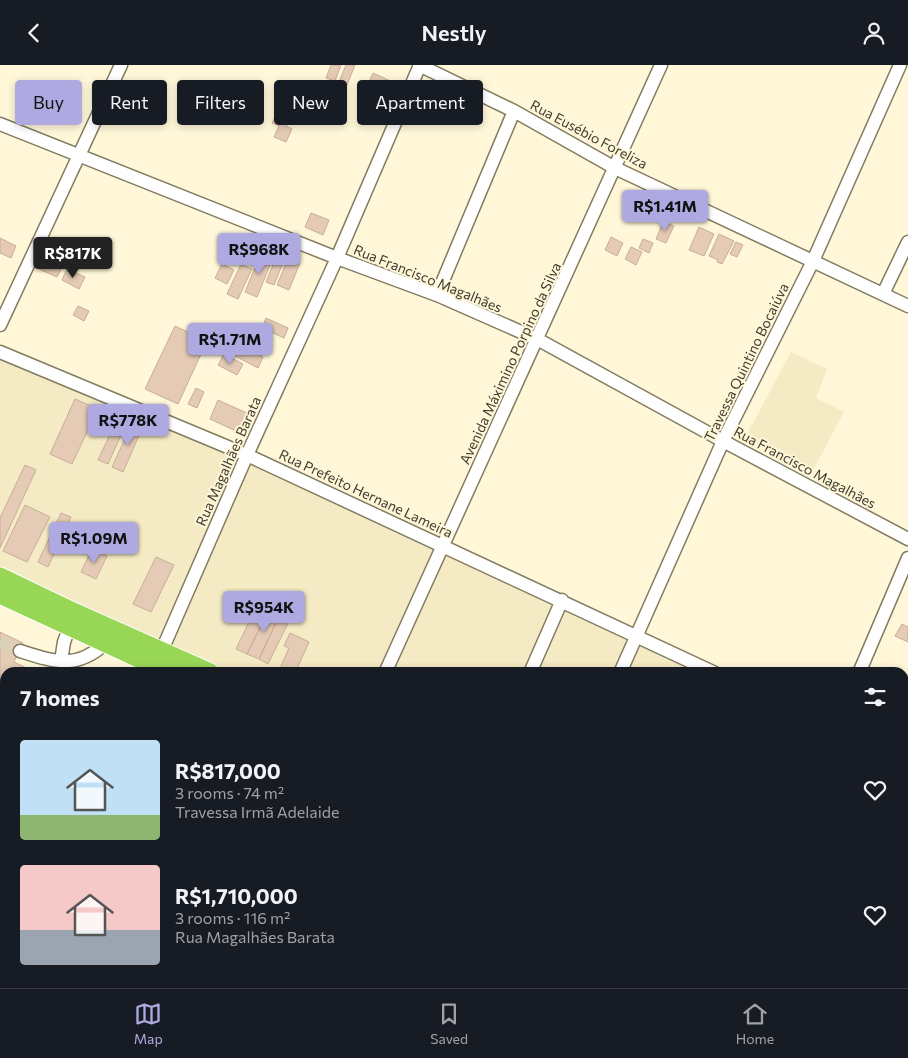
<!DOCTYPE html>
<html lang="en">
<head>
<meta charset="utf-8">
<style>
	:root { --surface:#171b24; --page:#242831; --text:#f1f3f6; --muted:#9ea1a6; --line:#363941; --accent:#aeaae1 }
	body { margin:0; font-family:Commissioner,sans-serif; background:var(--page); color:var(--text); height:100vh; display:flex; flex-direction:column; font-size:19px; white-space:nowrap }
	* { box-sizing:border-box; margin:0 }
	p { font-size:16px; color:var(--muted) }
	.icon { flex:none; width:28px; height:28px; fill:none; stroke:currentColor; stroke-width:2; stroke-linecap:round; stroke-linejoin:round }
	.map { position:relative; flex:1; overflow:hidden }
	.drawer { position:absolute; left:0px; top:602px; width:909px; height:321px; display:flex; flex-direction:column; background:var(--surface); border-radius:15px 15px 0 0; box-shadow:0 2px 8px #0003 }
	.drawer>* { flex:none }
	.banner { position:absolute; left:15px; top:15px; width:500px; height:45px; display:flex; gap:10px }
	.price { position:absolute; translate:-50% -42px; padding:0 11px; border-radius:5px; background:var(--accent); color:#111; font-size:16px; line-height:32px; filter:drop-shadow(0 1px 2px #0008) }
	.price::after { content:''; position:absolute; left:50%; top:30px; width:15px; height:11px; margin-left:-8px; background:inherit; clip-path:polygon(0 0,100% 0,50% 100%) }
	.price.on { background:#222; color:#fff }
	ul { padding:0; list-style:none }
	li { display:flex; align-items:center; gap:15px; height:125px; padding:0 20px }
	li span { display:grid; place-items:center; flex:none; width:140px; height:100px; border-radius:5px; color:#555 }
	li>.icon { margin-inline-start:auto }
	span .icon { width:60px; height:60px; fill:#fffc; stroke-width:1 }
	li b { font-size:21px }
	h2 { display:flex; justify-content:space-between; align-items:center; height:60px; padding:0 20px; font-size:21px }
	.chip { padding:0 18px; border-radius:5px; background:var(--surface); box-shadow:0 2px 8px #0003; font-size:18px; line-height:45px }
	.chip.on { background:var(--accent); color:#111 }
	header { display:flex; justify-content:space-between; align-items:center; height:65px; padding:0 20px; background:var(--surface); font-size:22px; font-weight:600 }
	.tabs { display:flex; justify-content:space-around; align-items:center; height:70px; border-top:1px solid var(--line); background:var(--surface); font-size:14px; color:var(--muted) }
	.tabs a { display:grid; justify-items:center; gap:2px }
	.tabs .on { color:var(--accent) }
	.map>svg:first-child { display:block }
</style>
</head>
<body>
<header><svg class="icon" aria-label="back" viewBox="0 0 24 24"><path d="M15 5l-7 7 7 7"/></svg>Nestly<svg class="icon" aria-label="person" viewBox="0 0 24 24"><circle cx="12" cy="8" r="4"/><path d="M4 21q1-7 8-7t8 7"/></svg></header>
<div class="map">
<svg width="908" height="923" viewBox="0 0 908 923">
	<rect width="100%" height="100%" fill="#fff7d8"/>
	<path fill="#f4ebc4" d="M0 287 252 393 716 607H219L0 504Z
		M791 287 827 304 816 333 844 347 812 407 745 373Z
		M904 697 908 699V923H893L904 919Z"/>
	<path fill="#e5cbb5" stroke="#c7ad98" d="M331 0H341L335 16 326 13Z
		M346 0H355L347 20 339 17Z
		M373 8 399 20 395 31 368 20Z
		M278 46 290 51 286 61 292 64 286 77 274 72 279 61 272 58Z
		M311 148 329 155 323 170 305 162Z
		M663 157 674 161 666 178 656 174Z
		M699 162 714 169 704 191 689 185Z
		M719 169 734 176 722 199 717 197 718 195 709 191Z
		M611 172 623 178 617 191 605 185Z
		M0 173 16 181 11 193 0 188Z
		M643 174 653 178 649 188 639 183Z
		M250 177 261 182 253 200 243 196Z
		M736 177 743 180 737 192 730 189Z
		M631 182 642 187 636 200 625 194Z
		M261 188 273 193 257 232 245 227Z
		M277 190 285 193 274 220 266 217Z
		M47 192 63 200 57 212 41 205Z
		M288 193 300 198 289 225 277 220Z
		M222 199 234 205 227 219 215 213Z
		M241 199 252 204 238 234 227 229Z
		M67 204 85 212 79 224 62 215Z
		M78 241 89 246 84 256 73 250Z
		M266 253 288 263 284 273 262 263Z
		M175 261 207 276 178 339 145 324Z
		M227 274 263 292 258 303 222 284Z
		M224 289 243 299 237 310 218 300Z
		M196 323 204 327 197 343 188 339Z
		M75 334 98 344 72 399 50 389Z
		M218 335 249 349 240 368 210 354Z
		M120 348 129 352 108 399 98 395Z
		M134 354 144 359 123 407 112 402Z
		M25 400 36 405 0 483V453Z
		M25 440 50 452 27 497 3 486Z
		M61 448 71 452 48 502 38 497Z
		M92 484 107 491 96 514 81 507Z
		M156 492 174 500 151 547 133 539Z
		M259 536 270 542 247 589 236 584Z
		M270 542 281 547 259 594 247 589Z
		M281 547 291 552 268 599 259 594Z
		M902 559 908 562V577L895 571Z
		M0 567 23 578 14 597 37 608H5V647L0 645Z
		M290 568 309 577 295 608H278L289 583 284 581Z
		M0 672 5 675V702L0 699Z
		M805 919H818L828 923H803Z"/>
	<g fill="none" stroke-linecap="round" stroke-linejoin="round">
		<path stroke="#d9d2b7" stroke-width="12" stroke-dasharray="12 6" stroke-linecap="butt" d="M0 577 20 586"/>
		<defs>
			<path id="minor" d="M419 0 514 46 615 103 908 241
				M0 59 337 193 437 230 537 274 723 376 908 474
				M883 229 908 177
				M437 230 514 46
				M0 260 121 0
				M0 287 247 390 715 608
				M20 586C55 597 76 605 106 578
				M159 592 247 390 337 193 420 0
				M61 596 64 577 72 555
				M385 608 661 0
				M530 608 562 535
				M620 608 723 376 813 196 900 0
				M859 608 908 493
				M904 696 908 698
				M0 760 5 762
				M337 919 347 923
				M7 923 9 919
				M473 923 475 919
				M716 923 718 919"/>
			<path id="major" d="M238 923 240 919"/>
			<path id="highway" d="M0 512 75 548 210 608
				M0 529 171 608
				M839 919 849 923
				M888 919 897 923"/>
		</defs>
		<use href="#minor" stroke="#827c60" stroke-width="15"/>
		<use href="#major" stroke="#fff" stroke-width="19"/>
		<use href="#highway" stroke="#fff" stroke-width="21"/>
		<use href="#minor" stroke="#fff" stroke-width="12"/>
		<use href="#major" stroke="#c1e799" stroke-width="16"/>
		<use href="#highway" stroke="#98d755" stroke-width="19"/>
	</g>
	<g text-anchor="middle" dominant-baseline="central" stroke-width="4" stroke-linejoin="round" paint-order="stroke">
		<g font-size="14" fill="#403d31" stroke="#fff7d8">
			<text transform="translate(589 69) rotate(28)">Rua Eusébio Foreliza</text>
			<text transform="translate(428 213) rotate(22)">Rua Francisco Magalhães</text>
			<text transform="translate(746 297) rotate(-64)">Travessa Quintino Bocaiúva</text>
			<text transform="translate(510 298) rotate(-65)">Avenida Máximino Porpino da Silva</text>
			<text transform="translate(228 396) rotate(-66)">Rua Magalhães Barata</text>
			<text transform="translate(805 402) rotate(28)">Rua Francisco Magalhães</text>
			<text transform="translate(366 428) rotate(25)">Rua Prefeito Hernane Lameira</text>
		</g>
	</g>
</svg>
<b class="price" style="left:665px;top:167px">R$1.41M</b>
<b class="price" style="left:259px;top:210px">R$968K</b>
<b class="price on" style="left:73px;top:214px">R$817K</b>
<b class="price" style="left:230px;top:300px">R$1.71M</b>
<b class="price" style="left:128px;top:381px">R$778K</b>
<b class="price" style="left:94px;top:499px">R$1.09M</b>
<b class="price" style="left:264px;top:568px">R$954K</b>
<div class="banner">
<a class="chip on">Buy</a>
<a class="chip">Rent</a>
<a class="chip">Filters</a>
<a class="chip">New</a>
<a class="chip">Apartment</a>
</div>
<section class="drawer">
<h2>7 homes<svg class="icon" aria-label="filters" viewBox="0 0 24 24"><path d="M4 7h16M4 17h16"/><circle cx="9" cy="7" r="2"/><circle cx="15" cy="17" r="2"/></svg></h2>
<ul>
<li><span style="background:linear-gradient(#bfe0f5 75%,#8fb573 0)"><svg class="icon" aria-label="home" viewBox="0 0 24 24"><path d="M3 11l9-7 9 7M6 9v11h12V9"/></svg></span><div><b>R$817,000</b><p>3 rooms · 74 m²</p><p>Travessa Irmã Adelaide</p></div><svg class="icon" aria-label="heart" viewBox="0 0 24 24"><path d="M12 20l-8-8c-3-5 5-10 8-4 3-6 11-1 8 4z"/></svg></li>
<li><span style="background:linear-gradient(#f6c9c9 65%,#9aa5b1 0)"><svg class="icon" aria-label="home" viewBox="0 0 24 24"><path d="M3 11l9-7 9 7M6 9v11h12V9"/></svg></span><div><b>R$1,710,000</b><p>3 rooms · 116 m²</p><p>Rua Magalhães Barata</p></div><svg class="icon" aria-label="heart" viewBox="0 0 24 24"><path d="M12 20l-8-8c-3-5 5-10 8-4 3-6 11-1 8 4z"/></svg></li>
</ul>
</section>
</div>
<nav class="tabs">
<a class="on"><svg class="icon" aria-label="map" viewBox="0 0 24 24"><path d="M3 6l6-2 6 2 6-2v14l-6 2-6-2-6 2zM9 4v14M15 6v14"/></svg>Map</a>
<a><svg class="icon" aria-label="saved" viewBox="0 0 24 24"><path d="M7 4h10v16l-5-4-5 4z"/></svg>Saved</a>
<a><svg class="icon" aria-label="home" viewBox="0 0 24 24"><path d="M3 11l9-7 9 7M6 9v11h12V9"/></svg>Home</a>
</nav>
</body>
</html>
